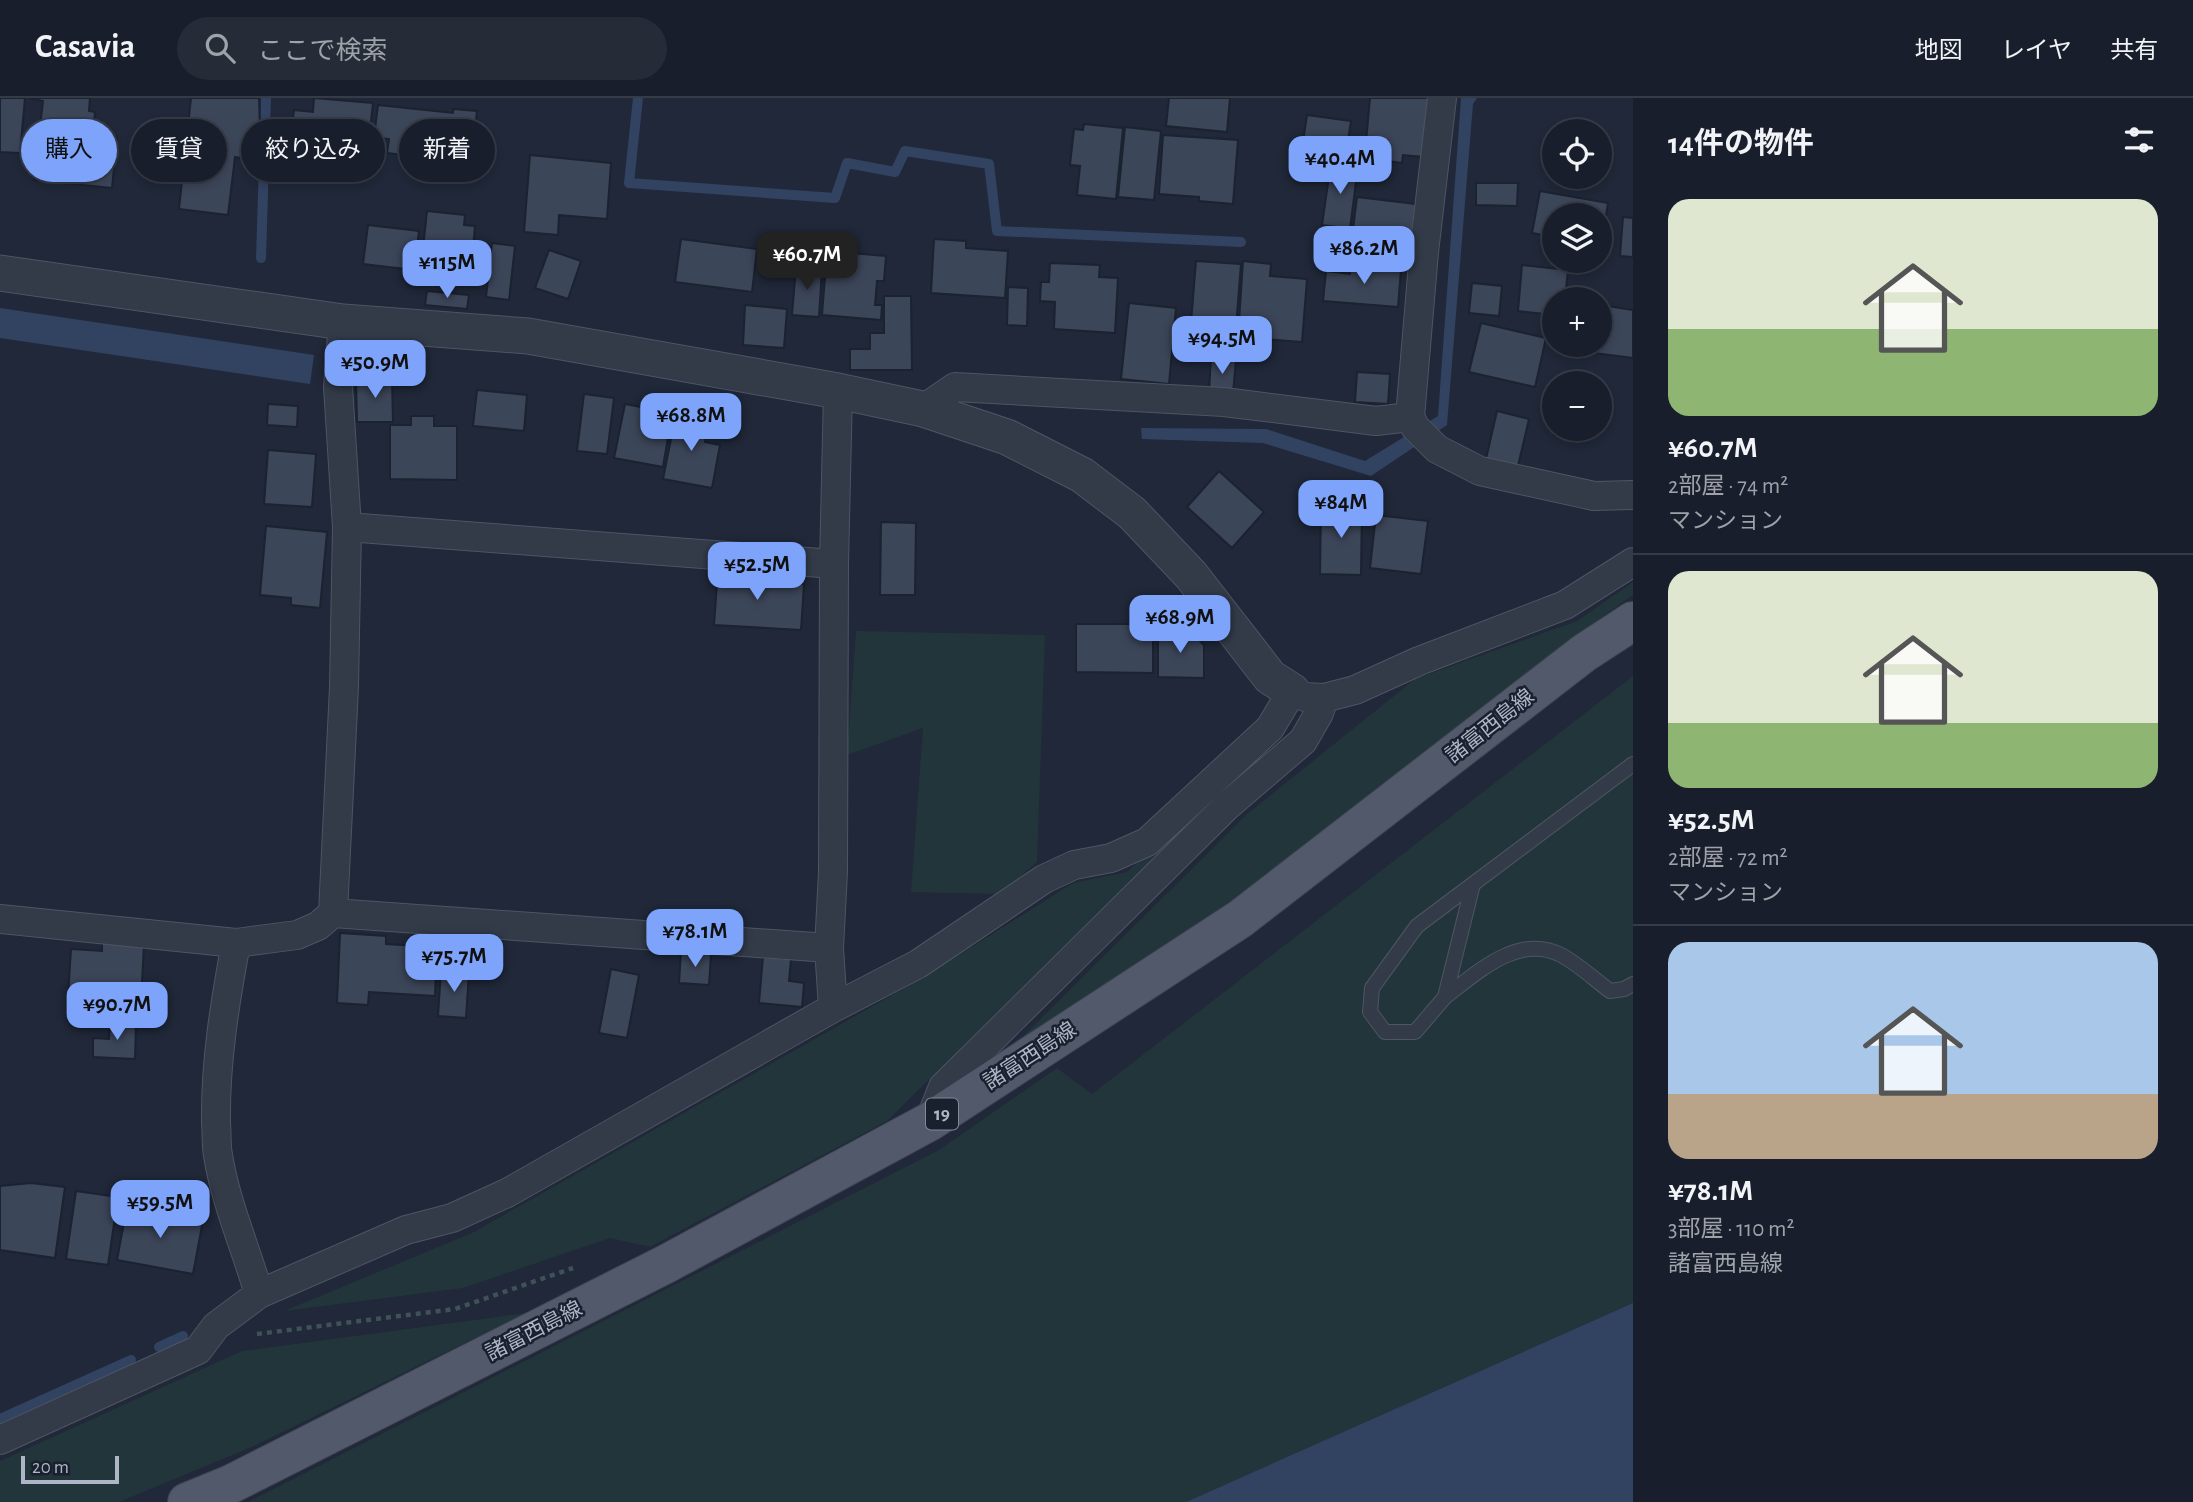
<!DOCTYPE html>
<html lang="ja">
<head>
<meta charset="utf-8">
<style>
	:root { --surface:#181e2b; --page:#252b37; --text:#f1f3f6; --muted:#9fa2a9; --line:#363c47; --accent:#7ea3fb }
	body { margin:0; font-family:"Alegreya Sans","Noto Sans JP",sans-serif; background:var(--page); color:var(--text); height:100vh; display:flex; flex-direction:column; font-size:26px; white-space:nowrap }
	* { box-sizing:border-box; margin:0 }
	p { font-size:23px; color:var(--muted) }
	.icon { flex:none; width:38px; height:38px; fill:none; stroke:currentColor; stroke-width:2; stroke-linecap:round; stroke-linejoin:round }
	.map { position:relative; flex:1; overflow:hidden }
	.details { display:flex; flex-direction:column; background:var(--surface); width:560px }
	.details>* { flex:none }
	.banner { position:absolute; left:21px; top:21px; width:665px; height:63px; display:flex; gap:14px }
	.buttons { position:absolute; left:1542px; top:21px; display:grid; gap:14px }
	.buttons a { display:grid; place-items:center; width:70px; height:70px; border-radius:50%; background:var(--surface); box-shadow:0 4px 10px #0003,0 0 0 2px var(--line); font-size:35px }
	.scale { position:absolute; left:21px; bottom:18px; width:98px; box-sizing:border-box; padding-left:7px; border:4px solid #aeb5c6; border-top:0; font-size:19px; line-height:24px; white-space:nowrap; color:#aeb5c6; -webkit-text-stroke:5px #19202e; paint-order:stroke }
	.price { position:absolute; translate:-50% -60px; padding:0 16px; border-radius:14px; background:var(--accent); color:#111; font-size:23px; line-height:46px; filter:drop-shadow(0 2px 4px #0008) }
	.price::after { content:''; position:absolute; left:50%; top:42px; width:21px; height:16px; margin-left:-10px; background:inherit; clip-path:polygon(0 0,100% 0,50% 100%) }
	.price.selected { background:#222; color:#fff }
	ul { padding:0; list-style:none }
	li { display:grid; align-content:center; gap:14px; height:371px; padding:0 35px }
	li+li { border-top:2px solid var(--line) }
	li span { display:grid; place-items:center; height:217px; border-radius:21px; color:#555 }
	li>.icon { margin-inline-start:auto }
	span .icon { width:126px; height:126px; fill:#fffc; stroke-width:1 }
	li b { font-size:30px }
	h2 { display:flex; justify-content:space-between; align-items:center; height:84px; padding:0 35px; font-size:30px }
	.pill { padding:0 24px; border-radius:32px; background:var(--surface); box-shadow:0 4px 10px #0003,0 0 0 2px var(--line); font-size:24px; line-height:63px }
	.pill.selected { background:var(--accent); color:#111 }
	header { display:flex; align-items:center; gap:42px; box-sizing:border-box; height:98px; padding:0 35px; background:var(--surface); border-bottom:2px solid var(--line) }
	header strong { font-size:33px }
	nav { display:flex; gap:38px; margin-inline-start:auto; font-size:24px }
	.search { width:490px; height:63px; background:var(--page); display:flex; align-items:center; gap:18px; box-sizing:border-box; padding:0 24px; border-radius:38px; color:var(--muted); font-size:26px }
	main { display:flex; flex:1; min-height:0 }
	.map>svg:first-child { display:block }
</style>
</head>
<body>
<header>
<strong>Casavia</strong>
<div class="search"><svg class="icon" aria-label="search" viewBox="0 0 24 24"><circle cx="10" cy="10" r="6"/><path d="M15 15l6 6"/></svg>ここで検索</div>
<nav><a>地図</a><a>レイヤ</a><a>共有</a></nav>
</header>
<main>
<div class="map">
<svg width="1633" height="1404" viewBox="0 0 1633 1404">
	<rect width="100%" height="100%" fill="#202839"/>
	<path fill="#22353a" d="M1633 484V497L1560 549 1238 799 990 971 1247 716 1415 581 1577 523Z
		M856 533 1045 537 1037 764 1000 796 911 794 923 630 847 657Z
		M1633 578V1205L1186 1404H248L939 1052 1057 970 1092 996Z
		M1256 659 887 1023 650 1149 610 1140 463 1190 284 1213 472 1135 919 882 1073 785 1127 774Z
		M526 1215 254 1348 119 1404H0V1363L242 1253Z"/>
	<path fill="#324261" d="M1461 0H1477L1473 6 1447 327 1371 378 1263 345 1142 341 1141 330 1266 331 1365 363 1438 318Z
		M0 210 314 257 310 286 0 240Z
		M1633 1205V1404H1186Z"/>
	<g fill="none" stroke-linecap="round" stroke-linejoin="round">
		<path stroke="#324261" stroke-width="10" d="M638 0 629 85 835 100 847 65 895 74 905 53 989 66 997 133 1241 144
			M261 160 266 0
			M159 1249 183 1238
			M0 1321 131 1262"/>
	</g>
	<path fill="#3c4659" stroke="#1b2230" stroke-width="2" d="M0 0H25L20 55 0 54Z
		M29 0H90L89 13 95 14 93 37 117 39 112 90 34 82 43 3Z
		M191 0H259L261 62 235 59 228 117 179 111Z
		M314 0 373 5 369 41 318 37 316 47 290 45 294 12 313 14Z
		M1169 0H1230L1227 34 1166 28Z
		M1370 0H1430L1424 59 1403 57 1402 65 1379 62 1380 46 1366 44Z
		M378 7 453 15V11L477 13 472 56 447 54 448 47 413 43 412 58 387 55 389 41 374 39Z
		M1307 17 1351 23 1347 49 1303 43Z
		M1084 26 1123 30 1116 101 1077 97 1080 68 1070 67 1074 31 1083 32Z
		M1125 29 1161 33 1154 102 1118 99Z
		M1163 37 1238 42 1233 106 1199 103V99L1159 96Z
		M530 57 611 65 607 121 559 117 558 137 524 134Z
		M1331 64 1358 68 1350 131 1322 127Z
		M1476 85H1518L1517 108 1476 107Z
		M1540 93 1608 105 1601 148 1600 117H1554V139L1532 135Z
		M1357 99 1416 106 1412 138 1353 131Z
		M427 113 465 117 464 127 475 128 471 174 421 169Z
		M1623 119 1633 120V159L1620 158Z
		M368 127 419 133 414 172 363 166Z
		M681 141 757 151 752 194 675 184Z
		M934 141 966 143V150L1008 153 1005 200 931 195Z
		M492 145 515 148 509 202 486 199Z
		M549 152 581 163 568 201 535 190Z
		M827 153 886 158 884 183H877L875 207H882L881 222 822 217Z
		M1196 163 1241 166 1235 241 1212 239 1213 227 1191 225Z
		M1243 163 1271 166 1270 178 1307 181 1302 244 1238 239Z
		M1050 165 1100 167 1099 179 1118 180 1115 235 1054 231 1055 204 1040 203 1041 184H1049Z
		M1351 166 1401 171 1398 209 1323 203 1326 173 1350 176Z
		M1522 167 1568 172 1565 201H1554V217L1518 213Z
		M796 169 822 171 819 219 792 217Z
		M1472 185 1502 188 1499 218 1469 215Z
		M1008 189 1028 190 1027 228 1007 227Z
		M427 193 469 197 467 211 425 207Z
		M884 198H911L912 272H850V251H870V235H884Z
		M1129 205 1176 210 1169 286 1121 281Z
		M745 207 787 211 784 250 743 247Z
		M1600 207 1633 212V260L1594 255 1596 247H1600Z
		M1481 225 1546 240 1535 289 1469 274Z
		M1211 260 1236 262 1233 295 1209 294Z
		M1357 274 1390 276 1388 306 1355 304Z
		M392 280 393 324H357L356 281Z
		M477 292 527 297 524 333 473 328Z
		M584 296 614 300 607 356 577 353Z
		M268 306 298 308 297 329 267 327Z
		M625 306 672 315 663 369 614 360Z
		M1497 313 1529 321 1518 368 1486 361Z
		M676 316 710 323 705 344 720 347 712 390 663 381Z
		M411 318H434V328H457V382L390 381V327H411Z
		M268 352 316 356 312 409 264 406Z
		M1219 373 1264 414 1232 450 1187 409Z
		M1321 408 1362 409 1361 477 1320 476Z
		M1376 417 1428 423 1421 476 1370 470Z
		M881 424 916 425 915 497H880Z
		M266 428 327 434 320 510 291 507V500L260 497Z
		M718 471 755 473V484L804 486 801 532 714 527Z
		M1076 526H1153V575L1076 574Z
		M1158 531 1189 532 1204 547V580L1158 579Z
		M340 835 386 838V846L437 849 435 898 369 894 368 907 337 905Z
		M102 843 144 846 141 904 68 899 71 851 102 853Z
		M681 854 711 856 709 887 679 885Z
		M763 859 791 861 789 883 804 885 802 909 759 905Z
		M611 871 639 877 627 940 599 935Z
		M441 873 469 874 466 920 438 918Z
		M110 924 136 925 135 961 93 959V940L109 941Z
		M31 1085 65 1089 55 1160 0 1152V1088Z
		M76 1093 118 1099 108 1167 66 1161Z
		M127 1108 203 1122 193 1176 117 1162Z"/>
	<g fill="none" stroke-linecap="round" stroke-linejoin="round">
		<defs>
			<path id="service" d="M1473 786 1445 899 1415 934H1385L1370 914 1372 890 1417 828 1633 666
				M1445 899C1477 875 1518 835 1561 857 1578 866 1594 881 1610 893L1624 891 1633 886"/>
			<path id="minor" d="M1442 0 1424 154 1410 319 1415 329 1437 351 1480 373 1594 398 1633 397
				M923 311 955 289 1224 304 1376 323 1410 319
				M347 429 834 466
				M333 815 344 589 347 429 338 289 343 224
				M0 821 236 845 297 837 318 828 333 815 829 850
				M236 845C225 904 215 965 216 1025 217 1036 216 1047 218 1057 225 1103 246 1151 259 1196
				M833 910 829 850 833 774 834 466 838 293
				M929 1024 943 989 1227 708 1303 643 1319 615 1324 600
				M0 1342 198 1252 216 1228 259 1196 406 1132 452 1120 507 1095 833 910 918 866 1044 781 1074 767 1111 760 1147 744 1270 630 1292 593 1305 599 1324 600 1355 592 1419 563 1565 507 1633 464"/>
			<path id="tertiary" d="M0 175 343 224 528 238 838 293 923 311 1007 339 1082 377 1132 415 1191 477 1270 579 1292 593"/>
			<path id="primary" d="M187 1404 231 1386 666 1166 929 1024 1240 821 1584 555 1633 523"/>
		</defs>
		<use href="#service" stroke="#4e5564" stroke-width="16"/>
		<use href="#minor" stroke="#4e5564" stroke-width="30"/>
		<use href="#tertiary" stroke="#4e5564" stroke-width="37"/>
		<use href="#primary" stroke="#3d4453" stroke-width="40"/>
		<path stroke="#3f5257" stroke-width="4.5" stroke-dasharray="5 5" stroke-linecap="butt" d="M257 1236 455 1211 573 1170"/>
		<use href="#service" stroke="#333b49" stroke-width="14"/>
		<use href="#minor" stroke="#333b49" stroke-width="28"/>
		<use href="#tertiary" stroke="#333b49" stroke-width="35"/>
		<use href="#primary" stroke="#51596a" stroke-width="38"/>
	</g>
	<g text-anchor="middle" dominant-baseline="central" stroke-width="5" stroke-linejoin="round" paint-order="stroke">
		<rect fill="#19202e" stroke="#818898" stroke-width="2" x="926" y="1000.5" width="32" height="31" rx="5"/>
		<g font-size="19" font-weight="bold" fill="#aeb5c6">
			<text x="942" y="1016">19</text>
		</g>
		<g font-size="21" fill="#aeb5c6" stroke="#19202e">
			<text transform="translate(1490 628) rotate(-38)">諸富西島線</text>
			<text transform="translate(1030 958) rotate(-33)">諸富西島線</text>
			<text transform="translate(534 1233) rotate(-27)">諸富西島線</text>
		</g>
	</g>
</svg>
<div class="buttons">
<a><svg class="icon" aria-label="locate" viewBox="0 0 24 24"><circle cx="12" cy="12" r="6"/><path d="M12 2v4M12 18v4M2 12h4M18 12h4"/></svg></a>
<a><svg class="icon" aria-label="layers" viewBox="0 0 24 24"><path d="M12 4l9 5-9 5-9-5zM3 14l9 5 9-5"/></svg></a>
<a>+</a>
<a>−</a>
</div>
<div class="scale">20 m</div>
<b class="price" style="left:1340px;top:98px">¥40.4M</b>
<b class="price" style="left:1364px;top:188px">¥86.2M</b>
<b class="price selected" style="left:807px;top:194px">¥60.7M</b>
<b class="price" style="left:447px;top:202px">¥115M</b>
<b class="price" style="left:1222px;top:278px">¥94.5M</b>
<b class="price" style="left:375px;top:302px">¥50.9M</b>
<b class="price" style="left:691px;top:355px">¥68.8M</b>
<b class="price" style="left:1341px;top:442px">¥84M</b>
<b class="price" style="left:757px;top:504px">¥52.5M</b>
<b class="price" style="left:1180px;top:557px">¥68.9M</b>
<b class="price" style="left:695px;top:871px">¥78.1M</b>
<b class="price" style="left:454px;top:896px">¥75.7M</b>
<b class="price" style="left:117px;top:944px">¥90.7M</b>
<b class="price" style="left:160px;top:1142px">¥59.5M</b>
<div class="banner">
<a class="pill selected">購入</a>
<a class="pill">賃貸</a>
<a class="pill">絞り込み</a>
<a class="pill">新着</a>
</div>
</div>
<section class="details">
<h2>14件の物件<svg class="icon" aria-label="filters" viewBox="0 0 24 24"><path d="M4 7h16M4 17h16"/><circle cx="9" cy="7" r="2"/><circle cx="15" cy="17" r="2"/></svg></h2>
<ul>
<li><span style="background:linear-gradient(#dfe7d0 60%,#8fb573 0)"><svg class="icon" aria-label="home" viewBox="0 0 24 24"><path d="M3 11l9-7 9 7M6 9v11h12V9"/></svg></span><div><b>¥60.7M</b><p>2部屋 · 74 m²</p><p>マンション</p></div></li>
<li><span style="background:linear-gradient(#dfe7d0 70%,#8fb573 0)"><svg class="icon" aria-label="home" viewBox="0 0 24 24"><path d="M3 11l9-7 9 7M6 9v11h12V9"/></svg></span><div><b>¥52.5M</b><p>2部屋 · 72 m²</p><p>マンション</p></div></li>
<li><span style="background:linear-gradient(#a9c7e8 70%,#b9a48a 0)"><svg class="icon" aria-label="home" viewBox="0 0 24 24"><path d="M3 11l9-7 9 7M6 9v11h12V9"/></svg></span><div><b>¥78.1M</b><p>3部屋 · 110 m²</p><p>諸富西島線</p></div></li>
</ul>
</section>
</main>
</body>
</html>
